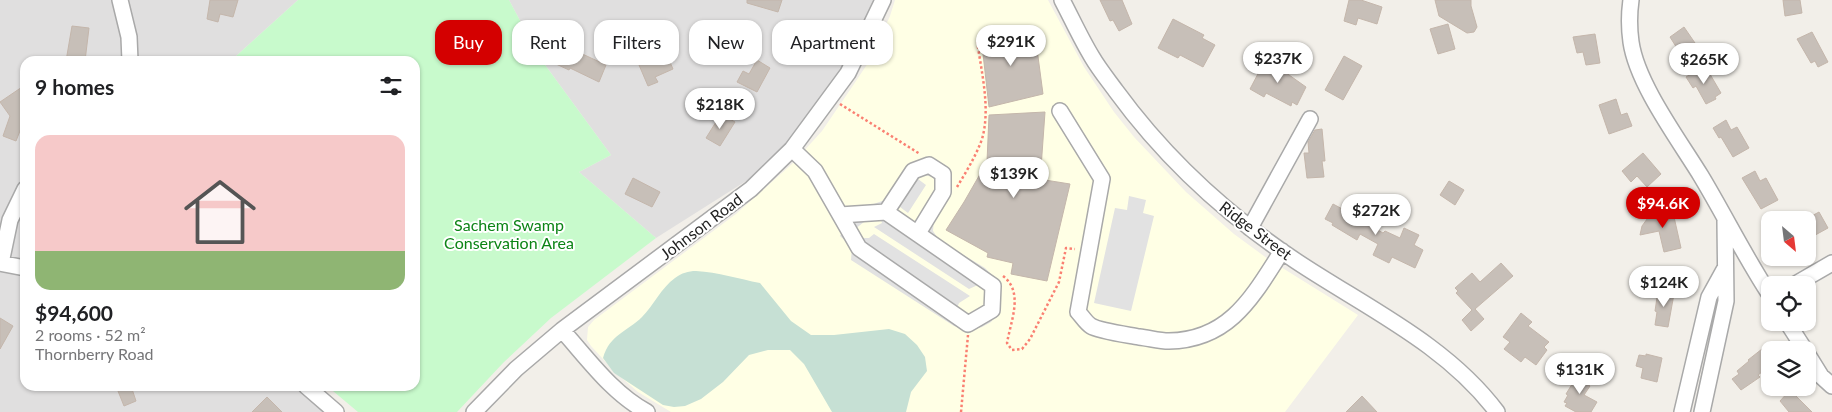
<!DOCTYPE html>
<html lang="en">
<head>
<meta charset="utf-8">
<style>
	:root { --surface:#fff; --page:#f6f6f6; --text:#202124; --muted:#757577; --accent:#d40000 }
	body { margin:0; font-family:Lato,sans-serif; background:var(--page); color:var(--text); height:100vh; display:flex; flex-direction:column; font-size:19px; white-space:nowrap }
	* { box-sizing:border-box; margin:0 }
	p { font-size:16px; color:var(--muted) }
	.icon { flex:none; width:28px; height:28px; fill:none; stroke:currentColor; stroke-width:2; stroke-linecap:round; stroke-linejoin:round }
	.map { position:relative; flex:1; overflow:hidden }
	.sheet { position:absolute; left:20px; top:56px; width:400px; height:335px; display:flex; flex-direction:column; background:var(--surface); border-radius:15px; box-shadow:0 1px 4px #0004 }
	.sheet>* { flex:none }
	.guide { position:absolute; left:435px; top:20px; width:475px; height:45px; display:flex; gap:10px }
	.needle { width:32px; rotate:152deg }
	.tools { position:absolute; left:1761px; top:211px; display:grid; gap:10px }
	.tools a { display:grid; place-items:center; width:55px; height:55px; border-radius:10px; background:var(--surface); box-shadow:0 1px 4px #0004; font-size:25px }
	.price { position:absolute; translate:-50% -42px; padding:0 11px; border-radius:18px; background:#fff; color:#222; font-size:16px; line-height:32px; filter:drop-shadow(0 1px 2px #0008) }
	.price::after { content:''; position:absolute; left:50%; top:30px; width:15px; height:11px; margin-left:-8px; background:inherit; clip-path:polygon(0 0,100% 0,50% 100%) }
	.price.on { background:var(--accent); color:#fff }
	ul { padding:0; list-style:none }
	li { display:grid; align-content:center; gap:10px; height:265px; padding:0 15px }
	li span { display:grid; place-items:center; height:155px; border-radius:15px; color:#555 }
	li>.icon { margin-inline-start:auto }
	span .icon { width:90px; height:90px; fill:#fffc; stroke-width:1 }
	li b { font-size:21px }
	h2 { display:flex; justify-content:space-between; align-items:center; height:60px; padding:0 15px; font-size:21px }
	.pill { padding:0 18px; border-radius:15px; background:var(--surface); box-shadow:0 1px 4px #0004; font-size:18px; line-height:45px }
	.pill.on { background:var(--accent); color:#fff }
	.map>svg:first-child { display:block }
</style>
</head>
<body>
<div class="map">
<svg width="1832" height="412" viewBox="0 0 1832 412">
	<rect width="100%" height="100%" fill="#f2efe9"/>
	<path fill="#e0dfdf" d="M0 0H298L235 57 236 61H25V386H294L324 412H0Z
		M509 0H876L844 67 796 134 754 176 656 238 579 172 611 155 540 58Z"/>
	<path fill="#ffffe5" d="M895 0H1048L1084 67 1114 112 1134 137 1186 192 1234 234 1268 259 1358 315 1285 412H671L638 392 615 372 591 346 587 340 588 327 594 320 736 214 792 164 822 131 854 84 868 63 890 16Z"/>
	<path fill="#c6e0d4" d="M696 271C718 272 739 279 760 283L791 321 811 335H834L889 329 905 334 917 345 925 357 927 371 911 392 906 412H832L804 364 790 350H768L749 355 723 382 701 399 685 406 674 407 663 405 614 373 603 358C610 334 627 332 642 317 654 305 661 288 675 278 682 273 688 271 696 271Z"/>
	<path fill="#c8facc" d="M298 0H509L540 58 611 155 579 172 656 238 551 318 504 362 457 412H358L327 386H415V61H242L235 57Z"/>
	<path fill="#e2e2e2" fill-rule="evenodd" d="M907 169 950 176V194L934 219 933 231 939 240 985 268 996 279 1001 295 1000 305 997 314 991 322 982 327 972 330 964 329 954 326 851 260 852 247 840 236 858 206H868L885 200ZM925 175 932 177 935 180 937 188 914 223 897 211 900 207 908 213 926 185 918 179ZM881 220 882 223 874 227 969 289 980 284 984 288 986 302 984 306 974 314 968 315 957 308 959 303 970 296 874 234 869 238H862L855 229 864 222Z
		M1129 196 1146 200 1143 213 1154 216 1131 311 1094 303 1115 208 1127 210Z"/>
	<path fill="#c7bfb8" stroke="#c4b6ab" d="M210 0H238L233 17 220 14 218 22 207 19Z
		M747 0H782L778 12 747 3Z
		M1100 0H1122L1132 24 1119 31 1113 20 1110 21Z
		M1349 0H1361L1382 7 1377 24 1358 18 1356 25 1344 21Z
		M1435 0H1471V6L1477 27 1474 32 1467 33 1439 16Z
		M1783 0H1800L1802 13 1785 16Z
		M1173 19 1204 35 1202 38 1215 45 1203 67 1180 55 1178 58 1158 48Z
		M1448 24 1455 49 1438 54 1430 29Z
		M72 26 89 28 85 61H66Z
		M1684 27 1695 43 1680 53 1670 37Z
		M1021 30 1022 36 1035 34 1043 94 989 107 981 36Z
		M1812 32 1828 62 1818 67 1815 61 1811 63 1797 39Z
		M1595 34 1600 63 1586 65 1583 52 1577 53 1573 37Z
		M562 51 574 56 576 51 606 65 599 82 570 68 569 70 556 64Z
		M666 53 673 69 655 77 658 82 648 86 639 65Z
		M1344 56 1362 66 1343 100 1325 90Z
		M1275 57 1286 63 1282 70 1306 87 1297 105 1292 102 1291 106 1266 93 1264 97 1250 89 1260 70 1265 73Z
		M757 60 770 68 757 92 737 82 743 71 749 74Z
		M1707 69 1721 93 1715 97 1716 99 1706 104 1696 86 1693 88 1686 77 1697 70 1699 74Z
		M25 85V118L16 141 3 136 10 116 0 102Z
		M1616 99 1621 115 1627 113 1632 126 1609 134 1599 105Z
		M1045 112 1041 168 1045 169V180L1070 184 1047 281 1011 274 1013 263 987 257 988 253 946 230 964 202 987 162 989 115Z
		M721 114 735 122 720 146 706 138Z
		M1726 120 1731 130 1737 127 1749 148 1733 157 1721 137 1719 138 1713 128Z
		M1322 129 1325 161H1322L1324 177 1307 178 1304 153H1309L1308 142 1315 130Z
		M1643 153 1661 174 1647 187 1637 176 1631 182 1622 171Z
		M1755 171 1760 181 1766 178 1778 200 1761 209 1742 178Z
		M633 178 660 192 652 207 625 194Z
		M1449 181 1464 190 1455 205 1440 195Z
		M1351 203 1370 216 1366 223 1383 233 1385 231 1400 238 1404 228 1419 235 1414 245 1423 250 1415 268 1392 257 1389 263 1373 255 1378 244 1360 234 1357 240 1332 225 1333 223 1325 219 1333 204 1346 211Z
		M1672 208 1681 248 1664 252 1659 231 1640 235 1642 226 1650 215Z
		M1819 212 1828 228 1808 239V218Z
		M1501 263 1513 276 1475 309 1484 319 1471 331 1462 320 1472 310 1456 293 1458 291 1455 288 1472 273 1480 282Z
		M1658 291 1674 294 1668 327 1655 325 1657 312 1655 311Z
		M1521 313 1532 322 1528 326 1549 342 1544 347 1547 350 1536 365 1525 357 1521 362 1504 349 1510 342 1503 337Z
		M0 318 13 326 0 349Z
		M1762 349 1770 359V366L1758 375 1760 377 1741 390 1732 379 1739 374 1737 371 1749 361 1748 360Z
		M1646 354 1662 358 1657 382 1641 378 1643 368 1636 366 1639 355 1646 356Z
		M1582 368 1590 373 1584 383 1590 386 1584 395 1597 402 1591 412H1576L1565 406 1567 403 1564 402 1568 395 1566 394Z
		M116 386H125L132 389 136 401 124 406Z
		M1790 390 1812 412H1789L1780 401Z
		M1362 396 1377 412H1346Z
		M267 397 282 412H252Z"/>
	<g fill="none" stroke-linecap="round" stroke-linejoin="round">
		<defs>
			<path id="minor" d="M120 0 129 37 130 61
				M1062 0C1072 19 1081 39 1092 57 1099 69 1108 80 1116 91 1165 158 1227 215 1296 261 1365 307 1446 344 1497 412
				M1631 0C1629 14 1629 28 1631 42 1637 84 1679 140 1701 176 1725 216 1745 257 1770 295
				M1060 111 1102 179 1078 312C1082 316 1086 323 1091 326 1099 331 1129 335 1139 337 1149 338 1159 341 1169 341 1230 340 1253 296 1282 251
				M792 149 815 171 859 248 968 324 992 310 993 286 886 212 840 215
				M886 212 913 171 929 165 943 174V192L918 233
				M1250 228 1310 119
				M0 263 25 268
				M1 263 10 220 25 189
				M1794 285 1832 263
				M1787 322 1805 350
				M562 330C588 359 612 393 647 412
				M1808 355 1821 376 1832 386
				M306 386 336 412
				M474 412 516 369 562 330 751 189 792 149 848 73 883 0
				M1682 412 1709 297 1725 268
				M1702 412 1726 301 1725 221"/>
		</defs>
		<use href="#minor" stroke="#a9a9a9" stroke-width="18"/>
		<path stroke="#fa8072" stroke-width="2.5" stroke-dasharray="2.5 2.5" stroke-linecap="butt" d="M840 104 920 154
			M957 187C966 172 976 156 982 139 991 108 981 71 977 40
			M1003 276C1024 292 1011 320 1007 343L1012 350 1022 349 1030 339 1059 282 1066 248 1075 249
			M961 412 968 335"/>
		<use href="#minor" stroke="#fff" stroke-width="15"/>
	</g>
	<g text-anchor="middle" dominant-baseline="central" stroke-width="4" stroke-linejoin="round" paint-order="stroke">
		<g font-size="16" fill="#0c8416" stroke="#fff">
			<text x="509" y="224">Sachem Swamp<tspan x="509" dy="18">Conservation Area</tspan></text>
		</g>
		<g font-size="16" fill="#222" stroke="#fff">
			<text transform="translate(701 226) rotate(-37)">Johnson Road</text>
			<text transform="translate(1256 230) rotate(37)">Ridge Street</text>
		</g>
	</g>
</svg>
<div class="tools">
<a><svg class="needle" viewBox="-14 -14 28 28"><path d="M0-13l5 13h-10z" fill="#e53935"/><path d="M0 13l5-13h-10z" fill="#757577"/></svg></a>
<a><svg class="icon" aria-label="locate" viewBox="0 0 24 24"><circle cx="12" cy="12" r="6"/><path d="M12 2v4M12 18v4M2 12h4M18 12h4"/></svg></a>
<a><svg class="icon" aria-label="layers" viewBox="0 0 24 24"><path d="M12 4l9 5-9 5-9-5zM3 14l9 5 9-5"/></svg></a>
</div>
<b class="price" style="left:1011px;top:67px">$291K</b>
<b class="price" style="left:1278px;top:84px">$237K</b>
<b class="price" style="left:1704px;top:85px">$265K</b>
<b class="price" style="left:720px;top:130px">$218K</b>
<b class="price" style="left:1014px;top:199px">$139K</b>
<b class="price on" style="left:1663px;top:229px">$94.6K</b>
<b class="price" style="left:1376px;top:236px">$272K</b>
<b class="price" style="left:1664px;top:308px">$124K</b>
<b class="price" style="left:1580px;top:395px">$131K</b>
<div class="guide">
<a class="pill on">Buy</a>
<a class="pill">Rent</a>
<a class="pill">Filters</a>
<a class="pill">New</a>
<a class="pill">Apartment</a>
</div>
<section class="sheet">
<h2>9 homes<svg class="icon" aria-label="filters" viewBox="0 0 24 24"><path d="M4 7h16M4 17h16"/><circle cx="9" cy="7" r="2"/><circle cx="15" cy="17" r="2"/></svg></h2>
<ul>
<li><span style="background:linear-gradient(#f6c9c9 75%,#8fb573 0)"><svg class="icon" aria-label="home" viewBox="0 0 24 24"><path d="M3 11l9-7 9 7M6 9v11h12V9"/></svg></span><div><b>$94,600</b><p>2 rooms · 52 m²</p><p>Thornberry Road</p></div></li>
</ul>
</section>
</div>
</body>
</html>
